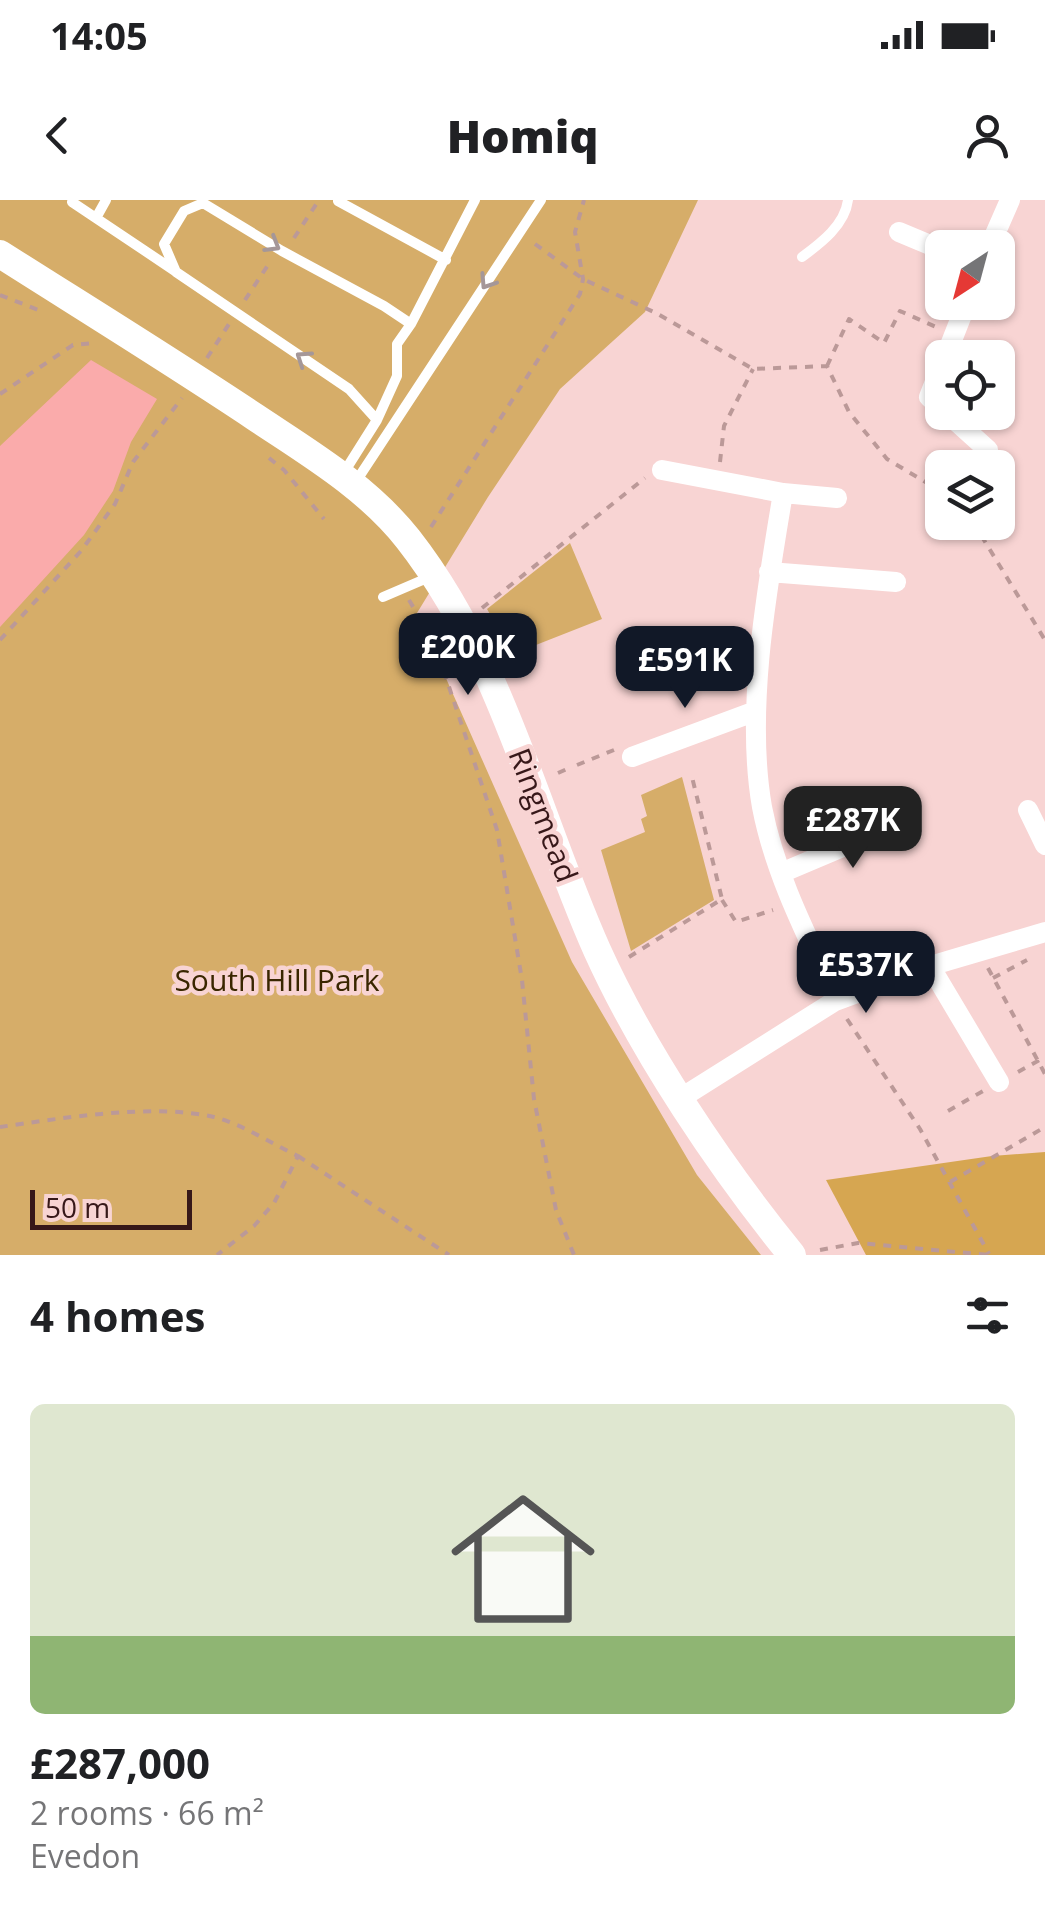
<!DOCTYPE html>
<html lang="en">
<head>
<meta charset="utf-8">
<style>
	:root { --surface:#fff; --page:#f2f2f2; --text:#202124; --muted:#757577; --line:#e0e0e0; --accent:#111827 }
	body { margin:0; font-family:"Open Sans",sans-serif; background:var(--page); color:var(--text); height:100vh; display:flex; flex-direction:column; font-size:38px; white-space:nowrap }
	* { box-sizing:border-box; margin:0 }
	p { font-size:32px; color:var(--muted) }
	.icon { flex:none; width:55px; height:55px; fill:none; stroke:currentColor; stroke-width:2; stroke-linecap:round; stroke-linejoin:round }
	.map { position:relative; height:1055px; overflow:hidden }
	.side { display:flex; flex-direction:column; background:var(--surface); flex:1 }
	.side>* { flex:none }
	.needle { width:65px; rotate:216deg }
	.controls { position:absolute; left:925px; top:30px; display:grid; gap:20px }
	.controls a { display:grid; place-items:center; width:90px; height:90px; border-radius:15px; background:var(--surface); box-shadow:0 2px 8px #0004; font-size:50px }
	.scale { position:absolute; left:30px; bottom:25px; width:162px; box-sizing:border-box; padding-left:10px; border:5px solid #371819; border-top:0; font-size:28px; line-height:35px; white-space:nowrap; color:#371819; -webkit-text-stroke:8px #f8d4d3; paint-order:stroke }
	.price { position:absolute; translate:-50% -85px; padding:0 22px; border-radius:20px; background:var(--accent); color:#fff; font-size:32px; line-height:65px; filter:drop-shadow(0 2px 5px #0008) }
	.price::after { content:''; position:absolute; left:50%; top:60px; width:30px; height:22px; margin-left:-15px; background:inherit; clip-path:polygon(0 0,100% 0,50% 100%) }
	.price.selected { background:#222; color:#fff }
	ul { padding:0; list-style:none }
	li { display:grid; align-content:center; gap:20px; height:530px; padding:0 30px }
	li+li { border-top:2px solid var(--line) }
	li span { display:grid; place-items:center; height:310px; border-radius:15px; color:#555 }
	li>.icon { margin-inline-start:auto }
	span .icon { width:180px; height:180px; fill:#fffc; stroke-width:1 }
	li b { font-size:42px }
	h2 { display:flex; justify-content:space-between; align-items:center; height:120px; padding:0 30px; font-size:42px }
	.status { display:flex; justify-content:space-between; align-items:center; height:70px; padding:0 50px; background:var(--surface); direction:ltr }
	.status svg { height:28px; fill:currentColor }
	header { display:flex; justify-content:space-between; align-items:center; height:130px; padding:0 30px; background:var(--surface); font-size:45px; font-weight:800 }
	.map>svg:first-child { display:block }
</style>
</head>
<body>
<div class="status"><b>14:05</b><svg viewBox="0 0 49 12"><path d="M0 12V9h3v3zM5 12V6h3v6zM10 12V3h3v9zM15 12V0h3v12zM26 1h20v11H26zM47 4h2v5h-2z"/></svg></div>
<header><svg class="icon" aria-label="back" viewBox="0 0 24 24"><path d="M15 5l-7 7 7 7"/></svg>Homiq<svg class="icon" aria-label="person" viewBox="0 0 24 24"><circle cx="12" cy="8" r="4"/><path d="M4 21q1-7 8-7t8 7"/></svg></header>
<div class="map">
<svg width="1045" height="1055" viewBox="0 0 1045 1055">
	<rect width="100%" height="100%" fill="#f8d4d3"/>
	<path fill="#d6ad69" d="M0 0H698L645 112 560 189 488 297 417 413 572 762 697 975 761 1055H0Z
		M570 343 602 419 513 454 487 409Z
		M682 577 714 700 631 751 601 650 645 632 641 619 647 616 641 595Z"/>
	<path fill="#d6a651" d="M1045 952V1055H866L826 980 992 956Z"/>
	<path fill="#faabab" d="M91 160 157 199 131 242 113 291 84 335 0 427V246Z"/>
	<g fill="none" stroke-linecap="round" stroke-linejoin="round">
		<path stroke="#bb9998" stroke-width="4" stroke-dasharray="8 8" stroke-linecap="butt" d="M294 38 319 0
			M535 44 583 79 658 114 753 169 827 166 849 212 887 259 942 292
			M0 95 41 111
			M245 100 270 62
			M207 158 229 124
			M827 166 849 119 884 143 900 111 936 127
			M0 194 73 145 95 143
			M269 258 284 270 324 319
			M720 262 724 226 753 169
			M973 322 1045 440
			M431 327 580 94 583 79 575 32 584 0
			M409 400 434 442 497 630 522 780 534 899 556 1010 574 1055
			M482 408 645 278
			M0 440 81 351 115 304 133 262 182 198
			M577 565 614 550
			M558 573 567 569
			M722 700 736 722 773 710
			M629 757 722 699 692 577
			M988 768 1045 874
			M993 778 1027 760
			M847 819 920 929 989 1054
			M1018 872 1045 857
			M948 911 983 891
			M0 927C63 918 152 903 214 917 242 924 272 944 298 956L274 1003 254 1026 217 1055
			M298 956 449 1055
			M950 982 1045 927
			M820 1050 858 1043 989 1055"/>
		<path stroke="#fff" stroke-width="10" d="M338 1 446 60
			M72 2 175 71
			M96 18 106 0
			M802 57C821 43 845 25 848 0
			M377 220 349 189 176 72 164 44 184 11 203 3 282 51 384 106 411 124
			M343 274 377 220 397 176V144L411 124 475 0
			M355 283 541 0
			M383 397 432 376"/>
		<path stroke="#fff" stroke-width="20" d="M899 32 942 50
			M989 48 1010 0
			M945 158 967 102
			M942 164 929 197 942 209
			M946 212 988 250
			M662 270 783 293 837 298
			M783 293C767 389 745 510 762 607 775 675 808 738 837 800
			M769 372 896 382
			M632 557 756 511
			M870 599 876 635
			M1028 610 1045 645
			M781 673 904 621
			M930 766 999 882
			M681 898 835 801 930 766 1045 732"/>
		<path stroke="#fff" stroke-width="28" d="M0 54C85 108 171 161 255 217 309 253 367 287 408 339 502 459 536 613 597 750 643 852 721 968 792 1055"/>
	</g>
	<defs><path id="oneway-chevron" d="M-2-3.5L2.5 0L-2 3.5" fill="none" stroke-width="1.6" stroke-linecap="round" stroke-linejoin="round" transform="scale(2.5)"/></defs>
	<g stroke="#a59798">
		<use href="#oneway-chevron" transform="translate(273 45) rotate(31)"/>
		<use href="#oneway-chevron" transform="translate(487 82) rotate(123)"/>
		<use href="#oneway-chevron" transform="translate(303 158) rotate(-146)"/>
	</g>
	<g text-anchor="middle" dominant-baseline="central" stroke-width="9" stroke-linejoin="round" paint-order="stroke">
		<g font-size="30" fill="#371819" stroke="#f8d4d3">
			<text transform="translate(544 615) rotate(69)">Ringmead</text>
		</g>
		<g font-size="30" fill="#392600" stroke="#f8d4d3">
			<text x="277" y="779">South Hill Park</text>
		</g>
	</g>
</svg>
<div class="controls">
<a><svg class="needle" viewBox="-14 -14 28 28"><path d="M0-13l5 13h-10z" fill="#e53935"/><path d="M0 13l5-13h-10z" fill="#757577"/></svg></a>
<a><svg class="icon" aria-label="locate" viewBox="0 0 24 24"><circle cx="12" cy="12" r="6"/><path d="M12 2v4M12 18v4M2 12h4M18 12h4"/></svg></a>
<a><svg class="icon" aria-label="layers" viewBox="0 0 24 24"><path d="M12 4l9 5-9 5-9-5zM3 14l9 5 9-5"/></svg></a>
</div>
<div class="scale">50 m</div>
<b class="price" style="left:468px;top:498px">£200K</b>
<b class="price" style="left:685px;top:511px">£591K</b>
<b class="price selected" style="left:853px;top:671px">£287K</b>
<b class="price" style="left:866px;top:816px">£537K</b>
</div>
<section class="side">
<h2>4 homes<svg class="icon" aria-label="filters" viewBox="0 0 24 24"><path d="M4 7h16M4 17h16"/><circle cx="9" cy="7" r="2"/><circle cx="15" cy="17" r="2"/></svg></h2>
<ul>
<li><span style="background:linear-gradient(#dfe7d0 75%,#8fb573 0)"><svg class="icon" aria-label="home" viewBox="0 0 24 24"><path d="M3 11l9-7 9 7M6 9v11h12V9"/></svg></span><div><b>£287,000</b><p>2 rooms · 66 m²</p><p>Evedon</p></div></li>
</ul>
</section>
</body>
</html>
